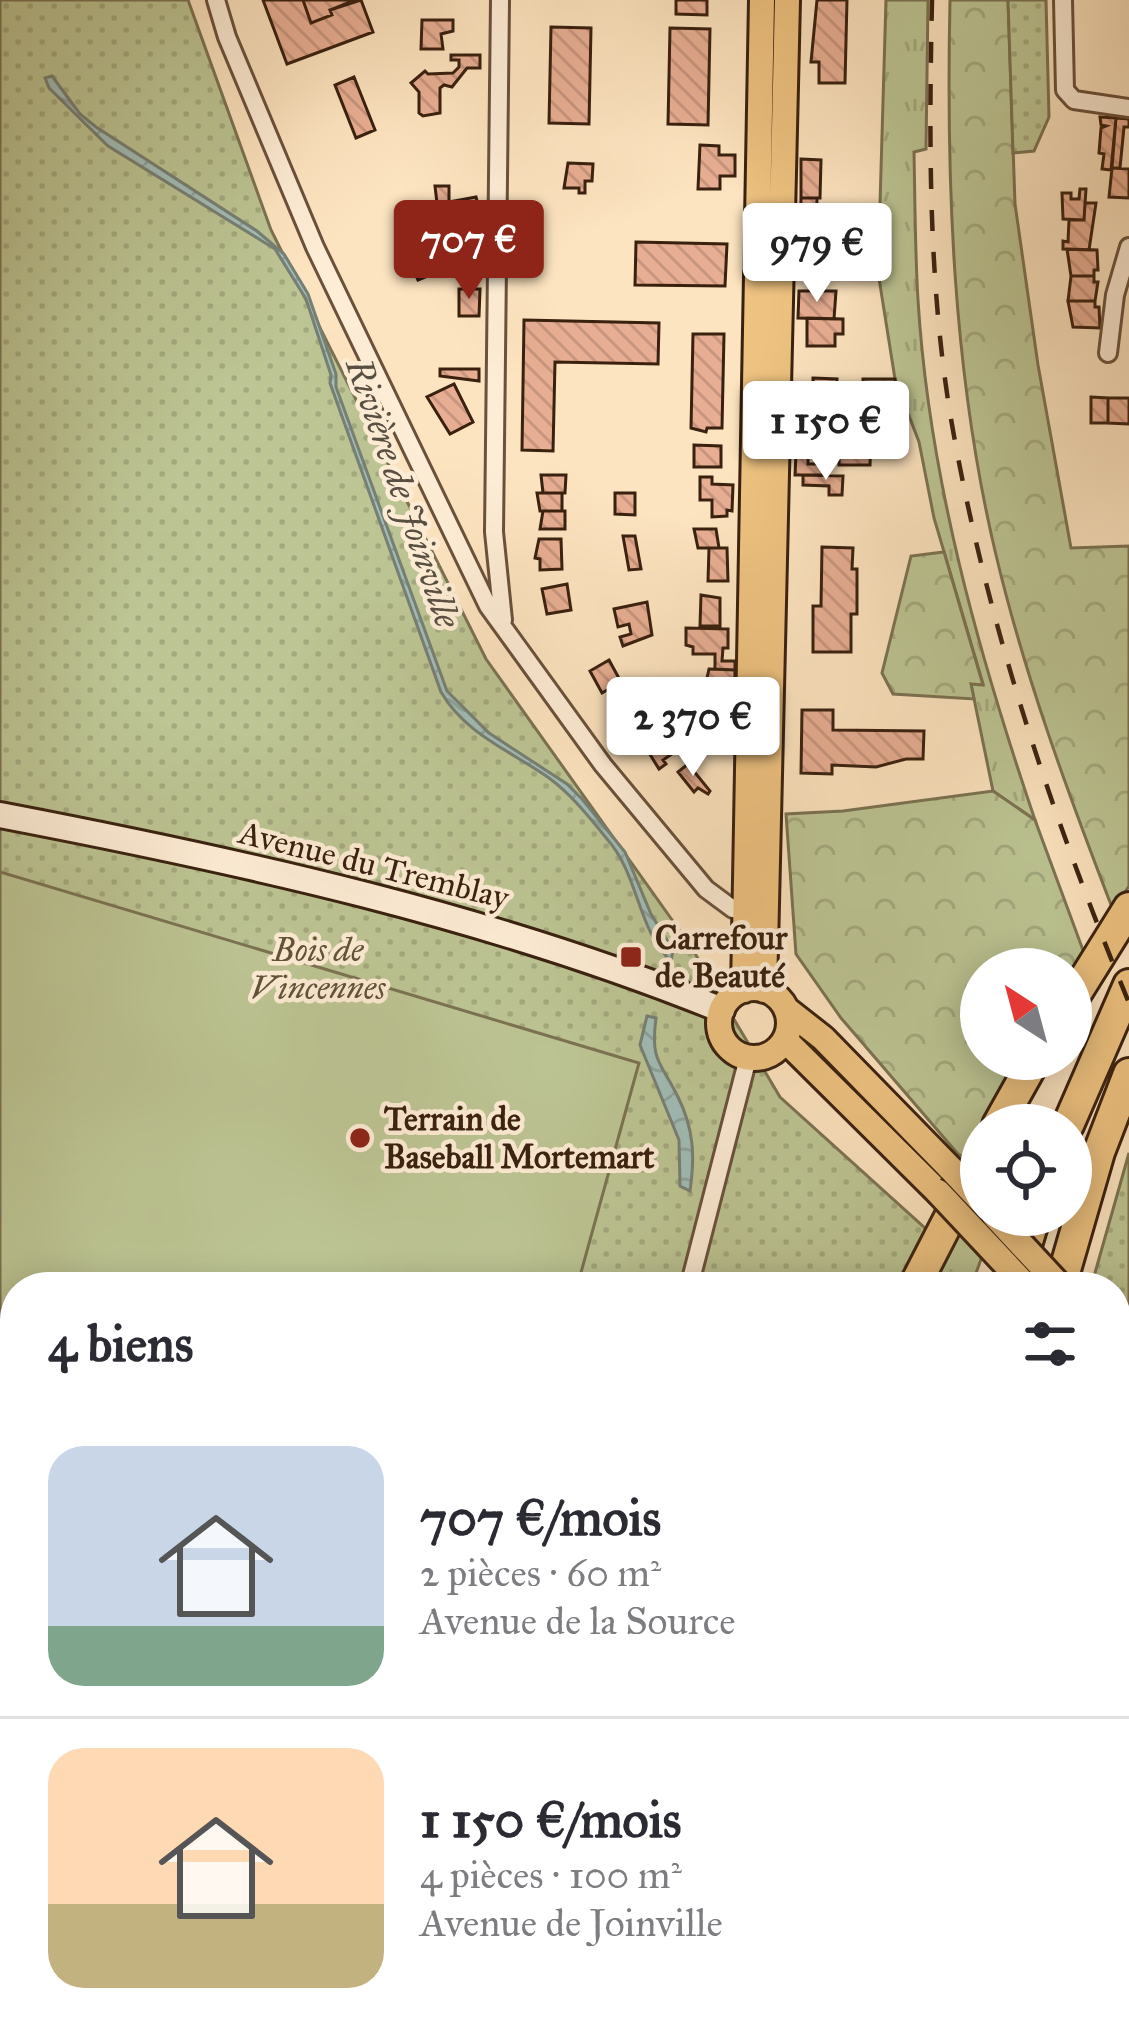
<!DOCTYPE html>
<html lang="fr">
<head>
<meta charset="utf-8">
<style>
	:root { --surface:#fff; --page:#f2f2f3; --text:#2b2b33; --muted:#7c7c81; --line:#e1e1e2; --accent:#8f2418 }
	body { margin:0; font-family:"IM FELL Great Primer",serif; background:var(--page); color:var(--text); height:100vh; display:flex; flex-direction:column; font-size:45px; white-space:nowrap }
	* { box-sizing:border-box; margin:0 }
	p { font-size:39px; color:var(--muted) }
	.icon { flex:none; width:66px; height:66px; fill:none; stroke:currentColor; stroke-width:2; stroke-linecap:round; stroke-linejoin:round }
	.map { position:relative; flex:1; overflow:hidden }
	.drawer { position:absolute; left:0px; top:1272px; width:1131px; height:771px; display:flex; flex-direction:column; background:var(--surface); border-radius:48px 48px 0 0; box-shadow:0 6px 30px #0003 }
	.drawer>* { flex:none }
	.needle { width:78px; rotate:324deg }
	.fabs { position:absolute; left:960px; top:948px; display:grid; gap:24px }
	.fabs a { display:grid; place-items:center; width:132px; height:132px; border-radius:50%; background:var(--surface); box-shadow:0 6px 30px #0003; font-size:60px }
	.price { position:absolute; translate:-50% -102px; padding:0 27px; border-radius:12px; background:#fff; color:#222; font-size:39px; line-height:78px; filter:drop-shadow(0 3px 6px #0008) }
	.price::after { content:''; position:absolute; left:50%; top:72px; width:36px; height:27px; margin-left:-18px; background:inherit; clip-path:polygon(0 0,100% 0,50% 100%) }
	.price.active { background:var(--accent); color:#fff }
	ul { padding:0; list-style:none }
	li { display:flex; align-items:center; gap:36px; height:300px; padding:0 48px }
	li+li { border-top:3px solid var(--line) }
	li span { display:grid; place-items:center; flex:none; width:336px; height:240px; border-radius:36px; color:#555 }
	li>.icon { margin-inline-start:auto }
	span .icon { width:144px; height:144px; fill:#fffc; stroke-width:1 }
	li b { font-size:51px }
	h2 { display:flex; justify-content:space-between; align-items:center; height:144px; padding:0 48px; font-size:51px }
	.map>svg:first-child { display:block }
</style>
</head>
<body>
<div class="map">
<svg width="1129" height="2042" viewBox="0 0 1129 2042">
	<defs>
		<pattern id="grass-tufts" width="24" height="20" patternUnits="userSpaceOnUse" patternTransform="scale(3)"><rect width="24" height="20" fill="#bdc594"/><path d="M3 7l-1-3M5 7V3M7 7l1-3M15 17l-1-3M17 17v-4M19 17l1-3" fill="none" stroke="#a3a97e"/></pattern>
		<pattern id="forest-crowns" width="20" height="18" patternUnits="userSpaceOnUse" patternTransform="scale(3)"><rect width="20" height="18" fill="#bdc594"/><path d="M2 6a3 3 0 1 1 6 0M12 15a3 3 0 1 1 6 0" fill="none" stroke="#a3a97e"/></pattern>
		<pattern id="park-dots" width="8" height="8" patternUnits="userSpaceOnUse" patternTransform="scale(3)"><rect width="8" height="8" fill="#bdc594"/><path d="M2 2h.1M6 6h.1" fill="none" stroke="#a3a97e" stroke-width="1.8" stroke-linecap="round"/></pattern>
		<pattern id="water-waves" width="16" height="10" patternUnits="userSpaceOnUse" patternTransform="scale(3)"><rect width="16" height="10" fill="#a1beb8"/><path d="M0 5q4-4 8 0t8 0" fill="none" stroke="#8ba39d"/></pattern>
		<pattern id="building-back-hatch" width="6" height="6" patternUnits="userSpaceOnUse" patternTransform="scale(3)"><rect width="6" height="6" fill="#e8ae93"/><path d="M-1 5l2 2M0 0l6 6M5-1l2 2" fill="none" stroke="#c8957e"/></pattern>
	</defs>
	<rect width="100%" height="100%" fill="#fde4c0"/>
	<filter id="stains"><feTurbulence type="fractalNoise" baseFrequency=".00167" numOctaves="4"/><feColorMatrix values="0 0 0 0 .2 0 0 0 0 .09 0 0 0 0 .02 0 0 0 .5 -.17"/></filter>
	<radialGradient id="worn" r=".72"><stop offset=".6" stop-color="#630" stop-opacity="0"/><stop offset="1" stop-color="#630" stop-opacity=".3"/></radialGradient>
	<path fill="url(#grass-tufts)" stroke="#7b7252" stroke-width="3" d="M886 0H928L926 149 914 152C915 201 915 251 918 300 929 478 978 652 1035 820L993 791 971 684H983L934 518 919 442 895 379 878 272Z
		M981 1181V1215H997L971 1287H930Z"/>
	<path fill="url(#forest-crowns)" stroke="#7b7252" stroke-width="3" d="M950 0H1008L1015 204 1038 365 1071 548 1129 546V886L1113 910C1068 793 1025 677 996 555 953 375 946 184 950 0Z
		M944 552 983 685 971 684 974 699 893 694 882 673 911 556Z
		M993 791 1035 820 1087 961 1071 986V969H981V1059H1022L981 1125 966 1158 958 1154 841 1018 796 954 786 814 843 811Z"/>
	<path fill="url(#park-dots)" stroke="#7b7252" stroke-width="3" d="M0 0H188L271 230 486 659 690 945 780 1097 947 1248 930 1287H15V2028H1004L1011 2042H0Z
		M1008 0H1046L1049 117 1034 151 1013 153Z
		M1129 1153V1863L1116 1829V1287H1091Z"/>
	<path fill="#bdc594" stroke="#7b7252" stroke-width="3" d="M0 872 639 1063 577 1287H15V2028H371L367 2042H0Z
		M689 2028H892L899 2042H698Z"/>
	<path fill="url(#water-waves)" stroke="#777f74" stroke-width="3" d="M52 76 80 114 96 127 257 231 284 254 308 294 336 374V387L447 691 489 733 567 784 582 799 625 852 651 914 673 950 671 961C637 929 639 875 607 839 590 818 571 794 549 778 511 751 465 734 441 692L330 383 331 375 306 299 275 249 108 146 49 88 45 78Z
		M647 1016 656 1018C650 1062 661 1062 678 1097 694 1129 695 1157 690 1191L680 1186 679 1140 640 1045Z"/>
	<path fill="url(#building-back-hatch)" stroke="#39200f" stroke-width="3" d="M263 0H303L311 23 332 15 330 10 361 0 373 32 287 64Z
		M303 0H355L330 10 332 15 311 23Z
		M676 0H707V15L676 14Z
		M817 0H847L845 83H819V62H811Z
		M422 20H453V31L441 34 443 49H421Z
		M551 27 591 28 589 124 549 123Z
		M670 28 710 29 708 125 668 124Z
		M451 55H480V68H467L452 87 444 85 440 88V113L423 116 419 113V92L411 83 425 71 428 74 453 73 459 67V60H451Z
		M354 77 375 130 356 138 335 85Z
		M1100 117 1116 118 1111 170 1102 169 1104 154 1099 153 1101 128 1106 126 1101 125Z
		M1116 118 1129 119V127H1124L1120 168H1112Z
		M700 145 719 146V155H735V176H720V189H698Z
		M801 159 821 160 820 198H801Z
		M568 163 593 164 592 181H585V193H579V188H564Z
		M1112 168 1129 169V198L1109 197Z
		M435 186H449V202L476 197 480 212H438Z
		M1080 189H1086L1084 220 1063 219 1062 193H1071V199H1079Z
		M801 198H817L816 243H800Z
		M1085 203H1096L1089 250 1063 249V241L1068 242 1069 220H1084Z
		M439 212H480V239H466V220L439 219Z
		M411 232 416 240 431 234 449 267 418 280 409 261 404 263 398 248Z
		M636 242 727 244 725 286 635 285Z
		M1067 249 1097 250 1098 270H1094V276H1071Z
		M800 250H835L834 268H822L821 279H809V271H799Z
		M1071 276H1094V282H1098L1095 301H1068Z
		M459 289H480L479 316H459Z
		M799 291H836L834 319 798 318Z
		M1068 301H1095V307H1099L1100 328 1073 327Z
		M807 318 843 319V334H835V346H807Z
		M524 320 659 323 658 364 555 362 553 451 522 450Z
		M693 334H724L722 428H707L706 432 691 428Z
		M440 369H479V381L440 376Z
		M813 378 837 379 836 400 800 398 801 389H813Z
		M863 379H895L897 394 865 393V401H872L870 465H839L840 400H844V393H863Z
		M454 384 473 422 450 434 427 397Z
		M1091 397 1108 398V423H1091Z
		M1108 398H1129V424L1108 423Z
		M694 445 721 446V467H694Z
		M796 453H808V464H824V475H795Z
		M541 475H566L565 493H543Z
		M803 475 843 476 842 495H829V486L803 485Z
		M700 477H712V484L733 485 732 511 727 510V516L712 517V500H700Z
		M537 493H562V511H540Z
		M615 493H635V515L615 514Z
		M543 511H565V529H540Z
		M694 529H716L719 548H698Z
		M623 536H635L641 569 629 570Z
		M539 539H561L562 569 540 570V559L535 558Z
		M822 547 853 548 852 569H857V614H851V652H813V606H821Z
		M709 548H727L728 581H708Z
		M567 584 571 610 547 614 542 589Z
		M701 595 720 598V626H700Z
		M647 602 652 635 623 646 620 637 631 634 629 624 618 627 614 609Z
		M686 628 728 629V648H723L722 661H735V670L715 669V654H693V647L686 645Z
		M609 660 621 682 602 693 590 671Z
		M709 669 735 670 734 711H713L712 692H704Z
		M628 694 639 714 635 716 639 722 629 728 625 722 622 725 610 706Z
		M802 710H833V730L924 731 923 759H906L876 767 832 765V774L801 773Z
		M664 725 671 729 669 735 674 744 669 750 672 754 663 760 666 764 659 769 641 740Z
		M688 764 710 791 708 794 698 788 694 792 678 772Z
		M539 2028H556L591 2042H534Z"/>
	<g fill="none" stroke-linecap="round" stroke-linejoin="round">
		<defs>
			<path id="minor" d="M216 0 227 37 315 247 488 606 603 765 706 889 733 909 755 912
				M500 0 494 532 503 620
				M1063 0 1065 90 1074 100 1129 108
				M1108 353 1115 295 1129 247
				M689 1287 748 1058
				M440 2042 446 2028"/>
			<path id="secondary" d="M0 815C245 862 490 916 722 1010"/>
			<path id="primary" d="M719 1023a35 35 0 1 1 70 0a35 35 0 1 1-70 0Z
				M744 990 762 0
				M764 990 787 0
				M786 1009 823 1038 951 1169
				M785 1040 938 1192
				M1116 1347 1129 1361
				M1116 1382 1129 1396"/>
			<path id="motorway" d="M1071 1001 1129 908
				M998 1125 1035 1059
				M1068 1125 1129 985
				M1018 1272 1035 1215
				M914 1287 981 1157
				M1060 1287 1099 1152 1129 1074
				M1116 1934 1129 1964
				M1116 2028 1123 2042"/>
		</defs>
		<use href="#minor" stroke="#6a513b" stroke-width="22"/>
		<use href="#secondary" stroke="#39200f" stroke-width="30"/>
		<use href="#primary" stroke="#39200f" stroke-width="30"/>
		<use href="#motorway" stroke="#39200f" stroke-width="36"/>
		<use href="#minor" stroke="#feedd6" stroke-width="16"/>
		<use href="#secondary" stroke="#feedd6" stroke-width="24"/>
		<use href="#primary" stroke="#eec280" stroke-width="24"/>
		<use href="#motorway" stroke="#eec280" stroke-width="30"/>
		<path stroke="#39200f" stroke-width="4.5" stroke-dasharray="21 21" stroke-linecap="butt" d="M932 0C929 139 928 282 951 419 986 622 1051 813 1129 1003"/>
		<defs>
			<path id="primary-bridge" d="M951 1169 981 1201
				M938 1192 1027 1287
				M994 1215 1061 1287"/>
		</defs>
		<use href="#primary-bridge" stroke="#39200f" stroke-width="30" stroke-linecap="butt"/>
		<use href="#primary-bridge" stroke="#eec280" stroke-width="24"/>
	</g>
	<g fill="#8f2418" stroke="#feedd6" stroke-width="4.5">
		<rect x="619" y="945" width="24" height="24" rx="6"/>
		<circle cx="360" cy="1138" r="12"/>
	</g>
	<g text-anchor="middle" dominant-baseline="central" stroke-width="9" stroke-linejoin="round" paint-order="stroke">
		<g font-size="33" fill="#39200f" stroke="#feedd6">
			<text transform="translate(374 865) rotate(14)">Avenue du Tremblay</text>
		</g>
		<g font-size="33" font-weight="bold" fill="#39200f" stroke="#feedd6" text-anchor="start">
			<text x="655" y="938">Carrefour<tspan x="655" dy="38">de Beauté</tspan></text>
			<text x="384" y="1119">Terrain de<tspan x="384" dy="38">Baseball Mortemart</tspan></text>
		</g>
		<g font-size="33" font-style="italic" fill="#615237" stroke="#feedd6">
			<text x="318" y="950">Bois de<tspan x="318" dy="38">Vincennes</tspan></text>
		</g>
		<g font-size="36" font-style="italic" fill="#584f42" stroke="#feedd6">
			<text transform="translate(403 493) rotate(71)">Rivière de Joinville</text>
		</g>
	</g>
	<rect width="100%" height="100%" filter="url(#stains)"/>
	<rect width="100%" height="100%" fill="url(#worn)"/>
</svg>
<div class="fabs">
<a><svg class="needle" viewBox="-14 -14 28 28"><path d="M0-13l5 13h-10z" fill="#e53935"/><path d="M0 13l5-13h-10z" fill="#7c7c81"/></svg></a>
<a><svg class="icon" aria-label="locate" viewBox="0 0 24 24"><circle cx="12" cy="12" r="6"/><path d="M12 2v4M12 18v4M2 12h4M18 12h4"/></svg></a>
</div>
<b class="price active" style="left:469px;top:302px">707 €</b>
<b class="price" style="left:817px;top:305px">979 €</b>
<b class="price" style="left:826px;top:483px">1 150 €</b>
<b class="price" style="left:693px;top:779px">2 370 €</b>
<section class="drawer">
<h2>4 biens<svg class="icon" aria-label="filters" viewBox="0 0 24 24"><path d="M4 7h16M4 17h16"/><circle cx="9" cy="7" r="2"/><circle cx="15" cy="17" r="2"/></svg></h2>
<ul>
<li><span style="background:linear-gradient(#c9d6e8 75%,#7fa58c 0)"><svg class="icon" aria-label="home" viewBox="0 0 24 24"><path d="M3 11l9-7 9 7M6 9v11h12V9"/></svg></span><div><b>707 €/mois</b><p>2 pièces · 60 m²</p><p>Avenue de la Source</p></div></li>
<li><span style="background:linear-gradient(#ffd9b3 65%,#c2b280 0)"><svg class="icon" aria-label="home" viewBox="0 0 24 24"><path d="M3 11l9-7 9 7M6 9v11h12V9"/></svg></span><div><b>1 150 €/mois</b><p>4 pièces · 100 m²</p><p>Avenue de Joinville</p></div></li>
</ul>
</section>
</div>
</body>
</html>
